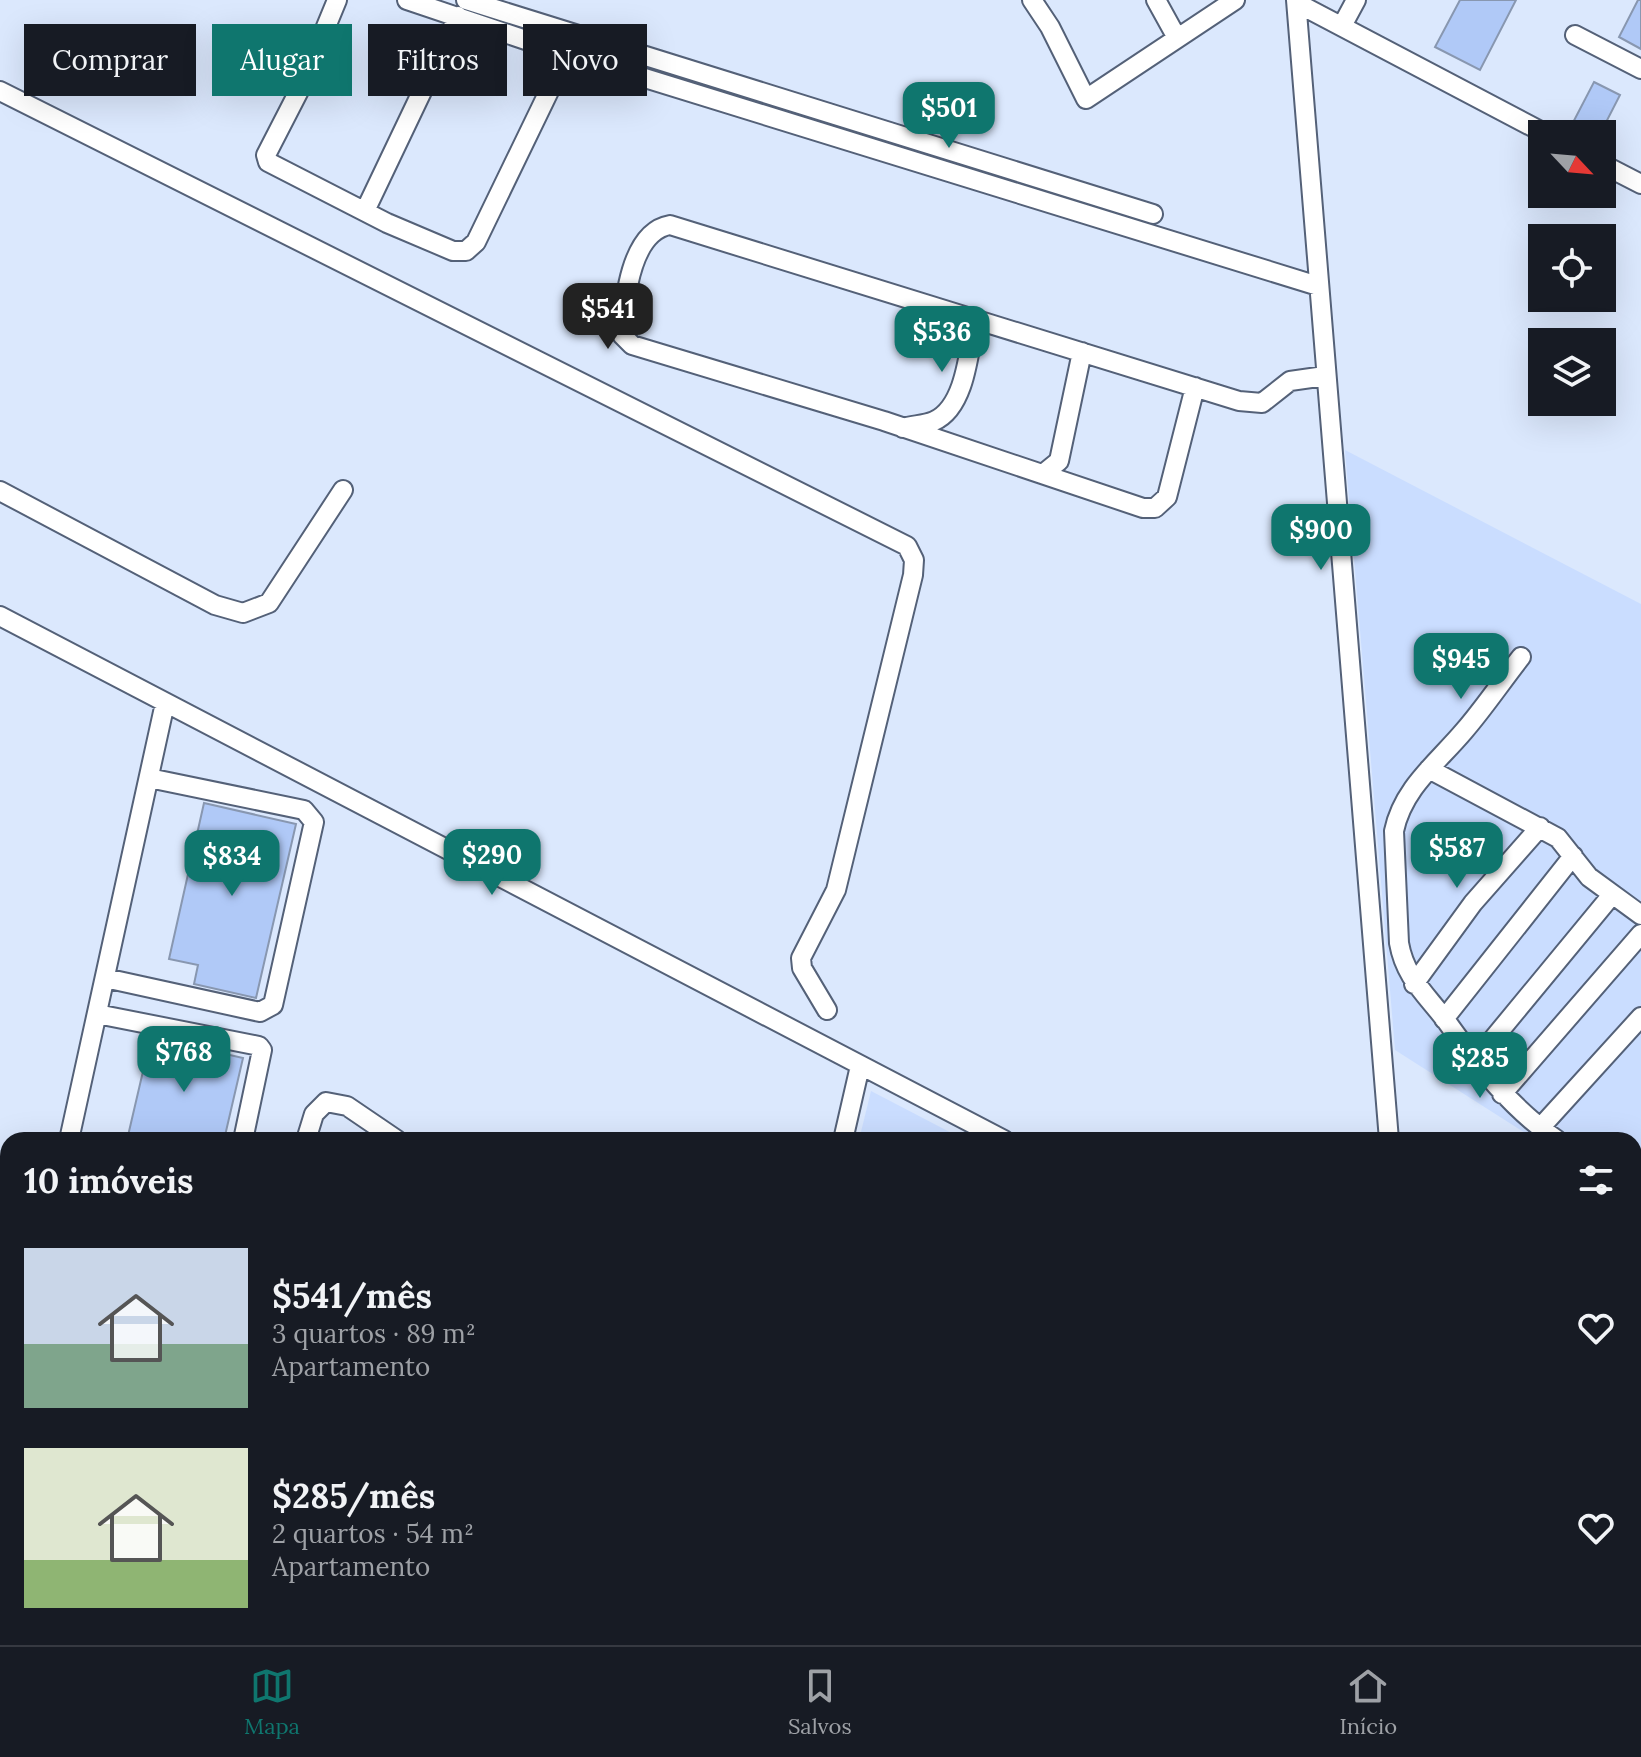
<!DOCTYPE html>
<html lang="pt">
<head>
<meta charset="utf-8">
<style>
	:root { --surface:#171b24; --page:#242831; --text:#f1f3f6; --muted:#9ea1a6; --line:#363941; --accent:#0f766e }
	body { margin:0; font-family:Lora,serif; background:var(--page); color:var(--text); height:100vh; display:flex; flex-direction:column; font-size:30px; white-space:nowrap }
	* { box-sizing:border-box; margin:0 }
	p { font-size:26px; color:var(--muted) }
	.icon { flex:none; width:44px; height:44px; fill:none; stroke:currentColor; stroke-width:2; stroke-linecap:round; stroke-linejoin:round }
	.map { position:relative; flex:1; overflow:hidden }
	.details { position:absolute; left:0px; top:1132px; width:1642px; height:514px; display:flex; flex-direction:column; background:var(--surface); border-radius:24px 24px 0 0; box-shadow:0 8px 32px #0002 }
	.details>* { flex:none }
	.hud { position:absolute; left:24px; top:24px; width:800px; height:72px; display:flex; gap:16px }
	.needle { width:52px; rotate:116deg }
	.controls { position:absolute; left:1528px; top:120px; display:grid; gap:16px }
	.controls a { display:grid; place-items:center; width:88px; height:88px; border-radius:0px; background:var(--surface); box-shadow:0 8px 32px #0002; font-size:40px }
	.price { position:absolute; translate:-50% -68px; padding:0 18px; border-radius:16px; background:var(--accent); color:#fff; font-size:26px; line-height:52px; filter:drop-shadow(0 2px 4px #0008) }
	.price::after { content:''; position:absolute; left:50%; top:48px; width:24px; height:18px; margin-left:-12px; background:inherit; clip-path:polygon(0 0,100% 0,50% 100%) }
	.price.on { background:#222; color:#fff }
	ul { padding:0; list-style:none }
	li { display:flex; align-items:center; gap:24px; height:200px; padding:0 24px }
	li span { display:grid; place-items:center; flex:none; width:224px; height:160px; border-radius:0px; color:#555 }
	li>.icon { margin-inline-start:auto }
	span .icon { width:96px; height:96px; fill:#fffc; stroke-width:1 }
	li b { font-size:34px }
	h2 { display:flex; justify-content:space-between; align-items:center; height:96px; padding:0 24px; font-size:34px }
	.pill { padding:0 28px; border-radius:0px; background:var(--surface); box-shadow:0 8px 32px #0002; font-size:28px; line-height:72px }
	.pill.on { background:var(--accent); color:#fff }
	.dock { display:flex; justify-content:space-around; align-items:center; height:112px; border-top:2px solid var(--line); background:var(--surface); font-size:22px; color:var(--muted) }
	.dock a { display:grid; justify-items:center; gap:4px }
	.dock .on { color:var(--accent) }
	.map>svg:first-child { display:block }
</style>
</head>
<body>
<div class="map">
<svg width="1641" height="1645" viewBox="0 0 1641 1645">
	<rect width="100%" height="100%" fill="#dbe8fd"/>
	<path fill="#caddff" d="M1345 450 1641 604V1208L1634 1203V1140H1536L1395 1050Z
		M871 1091 965 1140H859Z
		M1641 1299V1451L1634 1447V1311Z
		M1634 1489 1641 1492V1624L1634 1635Z
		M742 1638H1632L1628 1645H740Z"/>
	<path fill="#fdcd97" d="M1634 1203 1641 1208V1299L1634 1311Z"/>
	<path fill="#b0c9f7" stroke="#8897b0" stroke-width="2" d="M1460 0H1516L1480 70 1435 47Z
		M1638 0H1641V49L1619 37Z
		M1594 82 1620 95 1600 134H1567Z
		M204 803 296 824 256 998 194 984 198 965 169 959Z
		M151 1037 243 1058 224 1140H127Z"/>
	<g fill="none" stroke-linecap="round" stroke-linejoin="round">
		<defs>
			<path id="minor" d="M337 0 302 85 266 155 268 162 387 223 453 251H466L476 242 567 54
				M407 0 567 54 1318 286
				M466 0 1153 214
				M1032 0 1050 27 1086 99 1235 0
				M1156 0 1177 38
				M1296 0 1389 1140
				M1297 3 1546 134
				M1342 26 1356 0
				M1575 35 1641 69
				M0 91 907 546 914 560 913 575 836 890 801 958 802 968 827 1010
				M1602 164 1641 184
				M365 211 458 16
				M1195 387 1167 497 1155 508H1143L884 421 632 345 622 335C624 302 630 232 670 225L1239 401 1262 403 1290 381 1325 376
				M903 428C913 425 925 425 934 421 966 407 969 349 975 319
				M1043 474 1059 461 1082 352
				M0 491 215 605 243 613 269 603 343 490
				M0 616 1004 1140
				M1521 657C1502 681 1484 708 1464 731 1437 763 1403 788 1394 831L1399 943C1405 978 1427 995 1447 1022 1479 1067 1511 1108 1557 1140
				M1429 769 1558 838 1589 877 1641 915
				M105 978 260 1012 273 1005 314 822 304 810 149 778
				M1414 984 1473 903 1540 827
				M97 1014 259 1046 262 1050 243 1140
				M1444 1019 1573 856
				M1474 1062 1611 896
				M1502 1094 1641 934
				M1540 1128 1641 1017
				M69 1140 165 703
				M306 1140 314 1114 326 1102 347 1106 397 1140
				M843 1140 860 1066
				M1634 1186 1641 1190
				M1634 1468 1641 1471
				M719 1645 721 1638"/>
		</defs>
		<use href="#minor" stroke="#546178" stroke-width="22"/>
		<use href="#minor" stroke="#fff" stroke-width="18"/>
	</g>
</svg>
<div class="controls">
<a><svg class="needle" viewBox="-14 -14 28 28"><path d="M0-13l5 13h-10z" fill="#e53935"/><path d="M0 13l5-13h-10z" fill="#9ea1a6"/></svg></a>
<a><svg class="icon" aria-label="locate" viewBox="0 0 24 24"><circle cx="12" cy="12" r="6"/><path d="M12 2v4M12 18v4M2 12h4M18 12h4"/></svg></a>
<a><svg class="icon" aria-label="layers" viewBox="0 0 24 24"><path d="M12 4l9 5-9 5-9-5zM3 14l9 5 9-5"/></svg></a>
</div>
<b class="price" style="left:949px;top:150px">$501</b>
<b class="price on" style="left:608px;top:351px">$541</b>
<b class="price" style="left:942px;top:374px">$536</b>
<b class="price" style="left:1321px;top:572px">$900</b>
<b class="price" style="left:1461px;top:701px">$945</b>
<b class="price" style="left:1457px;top:890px">$587</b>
<b class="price" style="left:492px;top:897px">$290</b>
<b class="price" style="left:232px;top:898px">$834</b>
<b class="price" style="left:184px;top:1094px">$768</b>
<b class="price" style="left:1480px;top:1100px">$285</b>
<div class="hud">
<a class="pill">Comprar</a>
<a class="pill on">Alugar</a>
<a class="pill">Filtros</a>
<a class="pill">Novo</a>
</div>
<section class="details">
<h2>10 imóveis<svg class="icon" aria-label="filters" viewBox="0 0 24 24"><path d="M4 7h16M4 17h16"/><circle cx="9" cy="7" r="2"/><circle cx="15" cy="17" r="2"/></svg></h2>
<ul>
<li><span style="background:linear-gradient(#c9d6e8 60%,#7fa58c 0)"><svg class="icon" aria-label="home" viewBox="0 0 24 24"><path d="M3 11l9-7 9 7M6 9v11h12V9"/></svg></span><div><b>$541/mês</b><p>3 quartos · 89 m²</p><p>Apartamento</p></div><svg class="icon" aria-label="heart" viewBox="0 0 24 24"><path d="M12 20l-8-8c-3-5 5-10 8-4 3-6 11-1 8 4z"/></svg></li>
<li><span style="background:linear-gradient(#dfe7d0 70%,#8fb573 0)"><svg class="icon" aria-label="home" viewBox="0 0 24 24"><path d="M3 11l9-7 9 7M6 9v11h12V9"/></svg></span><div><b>$285/mês</b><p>2 quartos · 54 m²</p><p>Apartamento</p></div><svg class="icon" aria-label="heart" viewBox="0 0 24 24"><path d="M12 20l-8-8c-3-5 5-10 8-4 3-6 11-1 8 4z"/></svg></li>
</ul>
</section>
</div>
<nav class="dock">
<a class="on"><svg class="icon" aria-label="map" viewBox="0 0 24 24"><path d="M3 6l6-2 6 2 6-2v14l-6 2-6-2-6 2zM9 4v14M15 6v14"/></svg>Mapa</a>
<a><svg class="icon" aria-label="saved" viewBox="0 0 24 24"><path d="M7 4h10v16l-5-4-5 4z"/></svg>Salvos</a>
<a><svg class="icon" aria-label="home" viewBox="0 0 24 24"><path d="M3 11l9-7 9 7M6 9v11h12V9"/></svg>Início</a>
</nav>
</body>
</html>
